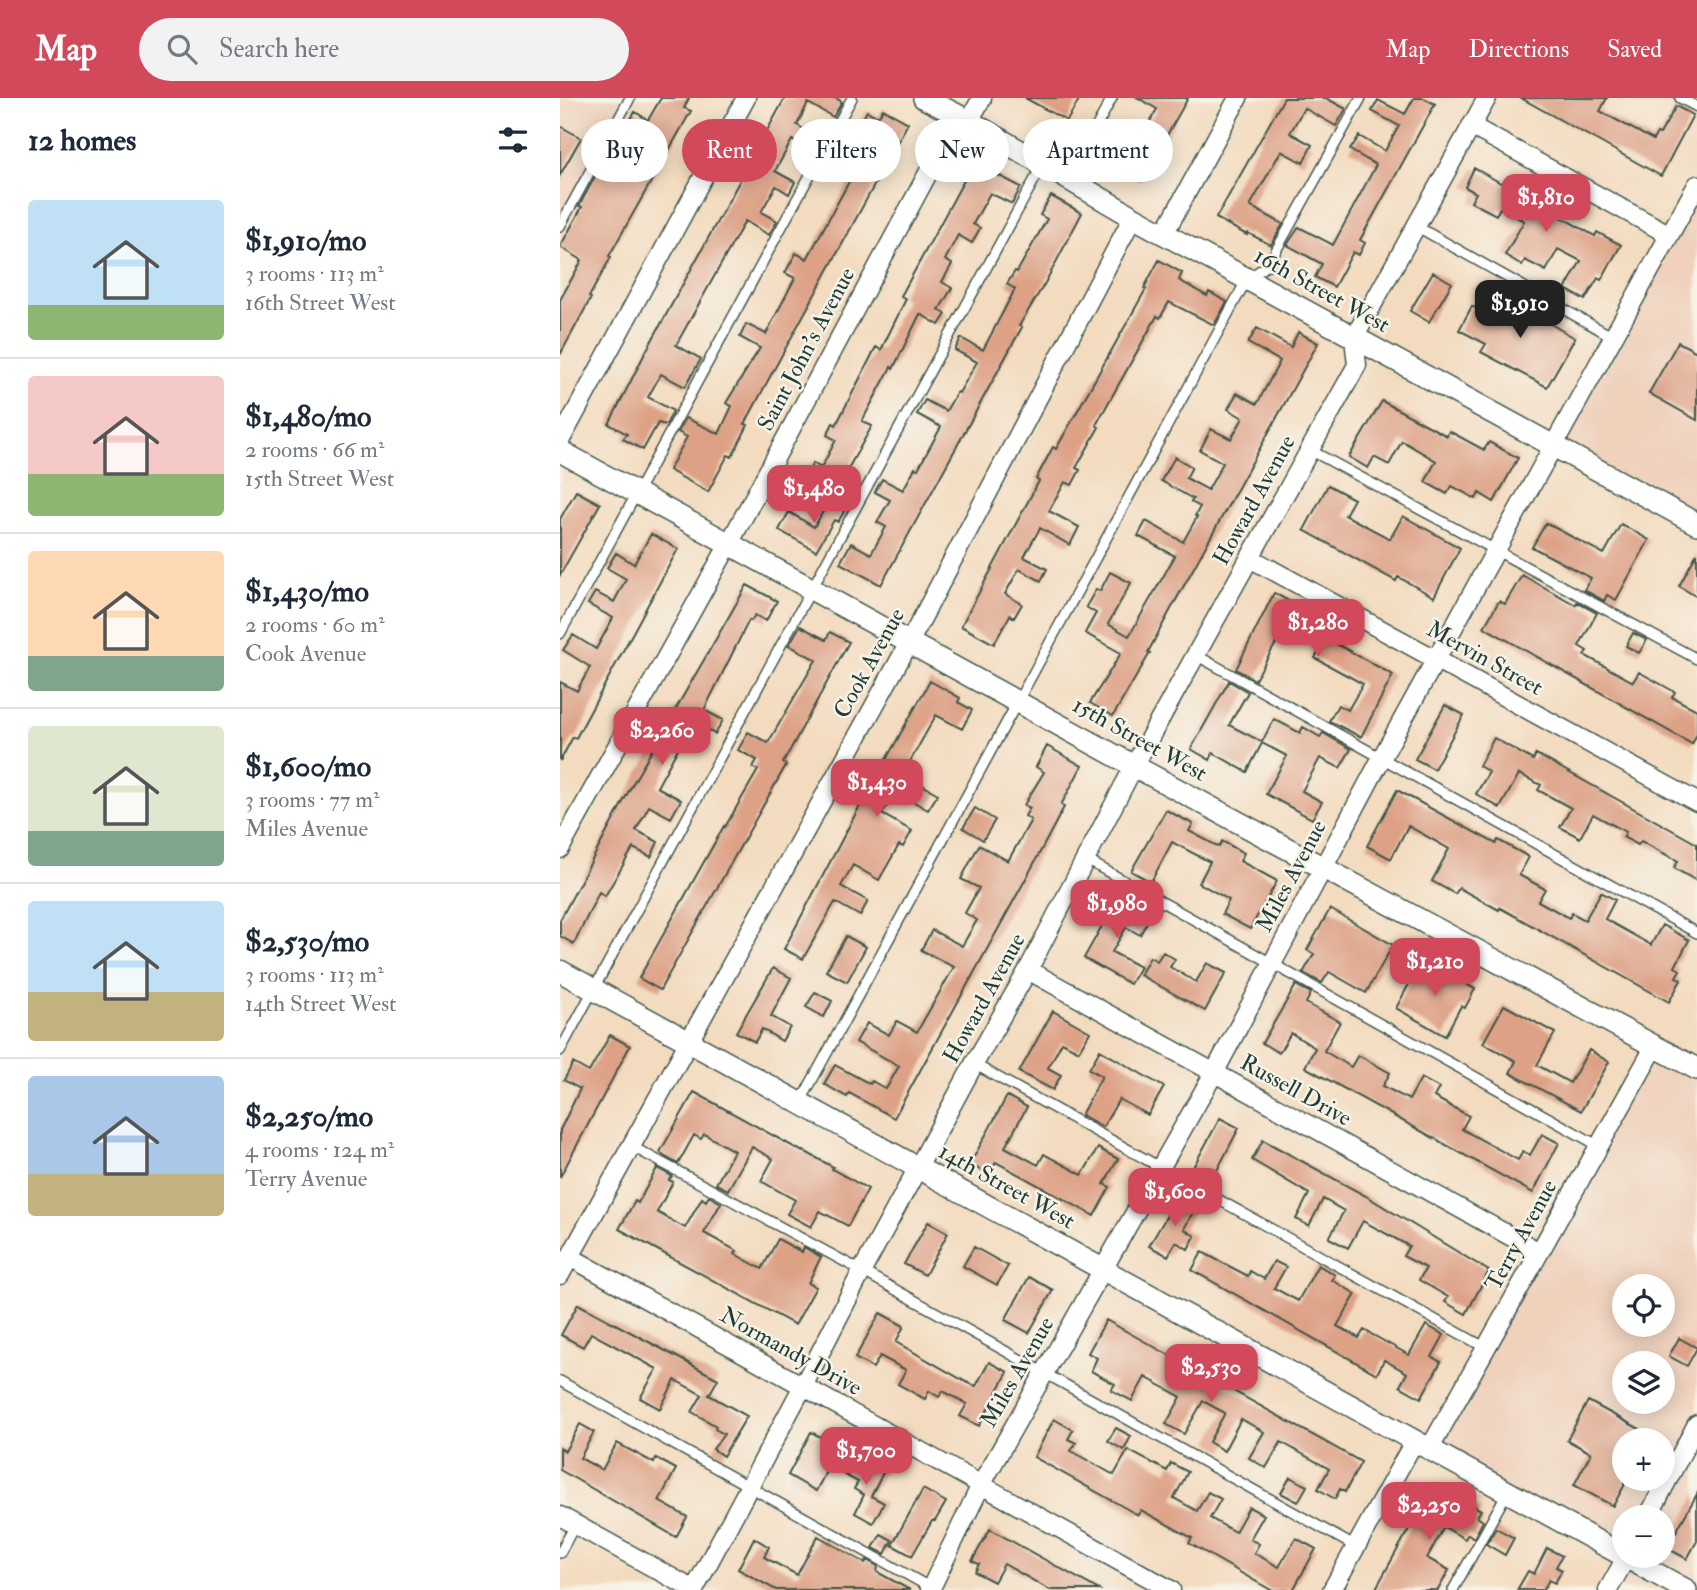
<!DOCTYPE html>
<html lang="en">
<head>
<meta charset="utf-8">
<style>
	:root { --surface:#fff; --page:#f2f2f3; --text:#1f2937; --muted:#747a83; --line:#e0e1e3; --accent:#d1495b }
	body { margin:0; font-family:"IM FELL Double Pica",serif; background:var(--page); color:var(--text); height:100vh; display:flex; flex-direction:column; font-size:26px; white-space:nowrap }
	* { box-sizing:border-box; margin:0 }
	p { font-size:23px; color:var(--muted) }
	.icon { flex:none; width:38px; height:38px; fill:none; stroke:currentColor; stroke-width:2; stroke-linecap:round; stroke-linejoin:round }
	.map { position:relative; flex:1; overflow:hidden }
	.side { display:flex; flex-direction:column; background:var(--surface); width:560px }
	.side>* { flex:none }
	.hud { position:absolute; left:21px; top:21px; width:665px; height:63px; display:flex; gap:14px }
	.tools { position:absolute; left:1052px; top:1176px; display:grid; gap:14px }
	.tools a { display:grid; place-items:center; width:63px; height:63px; border-radius:50%; background:var(--surface); box-shadow:0 4px 18px #0003; font-size:35px }
	.price { position:absolute; translate:-50% -60px; padding:0 16px; border-radius:14px; background:var(--accent); color:#fff; font-size:23px; line-height:46px; filter:drop-shadow(0 2px 4px #0008) }
	.price::after { content:''; position:absolute; left:50%; top:42px; width:21px; height:16px; margin-left:-10px; background:inherit; clip-path:polygon(0 0,100% 0,50% 100%) }
	.price.active { background:#222; color:#fff }
	ul { padding:0; list-style:none }
	li { display:flex; align-items:center; gap:21px; height:175px; padding:0 28px }
	li+li { border-top:2px solid var(--line) }
	li span { display:grid; place-items:center; flex:none; width:196px; height:140px; border-radius:7px; color:#555 }
	li>.icon { margin-inline-start:auto }
	span .icon { width:84px; height:84px; fill:#fffc; stroke-width:1 }
	li b { font-size:30px }
	h2 { display:flex; justify-content:space-between; align-items:center; height:84px; padding:0 28px; font-size:30px }
	.tag { padding:0 24px; border-radius:32px; background:var(--surface); box-shadow:0 4px 18px #0003; font-size:24px; line-height:63px }
	.tag.active { background:var(--accent); color:#fff }
	header { display:flex; align-items:center; gap:42px; box-sizing:border-box; height:98px; padding:0 35px; background:var(--accent); color:#fff }
	header strong { font-size:33px }
	nav { display:flex; gap:38px; margin-inline-start:auto; font-size:24px }
	.search { width:490px; height:63px; background:var(--page); display:flex; align-items:center; gap:18px; box-sizing:border-box; padding:0 24px; border-radius:38px; color:var(--muted); font-size:26px }
	main { display:flex; flex:1; min-height:0 }
	.map>svg:first-child { display:block }
</style>
</head>
<body>
<header>
<strong>Map</strong>
<div class="search"><svg class="icon" aria-label="search" viewBox="0 0 24 24"><circle cx="10" cy="10" r="6"/><path d="M15 15l6 6"/></svg>Search here</div>
<nav><a>Map</a><a>Directions</a><a>Saved</a></nav>
</header>
<main>
<section class="side">
<h2>12 homes<svg class="icon" aria-label="filters" viewBox="0 0 24 24"><path d="M4 7h16M4 17h16"/><circle cx="9" cy="7" r="2"/><circle cx="15" cy="17" r="2"/></svg></h2>
<ul>
<li><span style="background:linear-gradient(#bfe0f5 75%,#8fb573 0)"><svg class="icon" aria-label="home" viewBox="0 0 24 24"><path d="M3 11l9-7 9 7M6 9v11h12V9"/></svg></span><div><b>$1,910/mo</b><p>3 rooms · 113 m²</p><p>16th Street West</p></div></li>
<li><span style="background:linear-gradient(#f6c9c9 70%,#8fb573 0)"><svg class="icon" aria-label="home" viewBox="0 0 24 24"><path d="M3 11l9-7 9 7M6 9v11h12V9"/></svg></span><div><b>$1,480/mo</b><p>2 rooms · 66 m²</p><p>15th Street West</p></div></li>
<li><span style="background:linear-gradient(#ffd9b3 75%,#7fa58c 0)"><svg class="icon" aria-label="home" viewBox="0 0 24 24"><path d="M3 11l9-7 9 7M6 9v11h12V9"/></svg></span><div><b>$1,430/mo</b><p>2 rooms · 60 m²</p><p>Cook Avenue</p></div></li>
<li><span style="background:linear-gradient(#dfe7d0 75%,#7fa58c 0)"><svg class="icon" aria-label="home" viewBox="0 0 24 24"><path d="M3 11l9-7 9 7M6 9v11h12V9"/></svg></span><div><b>$1,600/mo</b><p>3 rooms · 77 m²</p><p>Miles Avenue</p></div></li>
<li><span style="background:linear-gradient(#bfe0f5 65%,#c2b280 0)"><svg class="icon" aria-label="home" viewBox="0 0 24 24"><path d="M3 11l9-7 9 7M6 9v11h12V9"/></svg></span><div><b>$2,530/mo</b><p>3 rooms · 113 m²</p><p>14th Street West</p></div></li>
<li><span style="background:linear-gradient(#a9c7e8 70%,#c2b280 0)"><svg class="icon" aria-label="home" viewBox="0 0 24 24"><path d="M3 11l9-7 9 7M6 9v11h12V9"/></svg></span><div><b>$2,250/mo</b><p>4 rooms · 124 m²</p><p>Terry Avenue</p></div></li>
</ul>
</section>
<div class="map">
<svg width="1137" height="1492" viewBox="0 0 1137 1492">
	<rect width="100%" height="100%" fill="#f7f3e8"/>
	<filter id="ink" filterUnits="userSpaceOnUse"><feTurbulence type="fractalNoise" baseFrequency=".0143" numOctaves="2"/><feDisplacementMap in="SourceGraphic" scale="14" xChannelSelector="R" yChannelSelector="G"/><feConvolveMatrix kernelMatrix="1 2 1 2 8 2 1 2 1" color-interpolation-filters="sRGB"/></filter>
	<filter id="wash" filterUnits="userSpaceOnUse"><feTurbulence type="fractalNoise" baseFrequency=".00686" numOctaves="4" result="noise"/><feDisplacementMap in="SourceGraphic" scale="28" xChannelSelector="R" yChannelSelector="G"/><feGaussianBlur stdDeviation="1.57" result="paint"/><feColorMatrix in="noise" values="0 0 0 0 0 0 0 0 0 0 0 0 0 0 0 0 0 1.4 0 .05"/><feComposite in="paint" operator="in"/></filter>
	<g filter="url(#wash)">
		<rect width="100%" height="100%" fill="#f3dbbf"/>
		<path fill="#efd1bc" fill-rule="evenodd" d="M0 0H71L0 130Z
			M1137 90V426L995 348Z
			M1095 948 1137 971V1492H1126L870 1350ZM1064 1188H1102V1227H1064ZM1064 1265H1102V1304H1064ZM1064 1342H1102V1381H1064ZM1064 1419H1102V1458H1064Z"/>
		<g id="blocks">
			<path fill="#dda186" d="M101 0H129L124 10 131 13 49 158 51 159 29 199 31 200 0 257V202L22 162 0 149 22 109 19 108 50 51 72 63 84 42 65 31 75 14 88 22Z
				M225 0H276L282 4 273 19 248 5 237 27 261 42 254 55 232 42 215 73 235 84 229 96 216 88 201 114 217 123 209 137 185 123 116 247 141 261 125 289 101 276 88 299 113 313 106 327 98 325 83 352 63 341 67 336 49 326 84 257Z
				M465 0H520L507 23Z
				M578 0H628L581 83 562 73 567 63 537 46 548 27 578 44 597 11Z
				M724 0H766L786 11 776 28 744 10 730 35 752 47 743 65 721 53 690 108 723 126 711 147 688 135 687 137 656 120Z
				M854 0H864L875 6 800 142 805 145 799 157 793 154 774 189 755 179 762 166 727 147 739 129 773 147 816 67 790 52 799 38 825 53 839 28 812 13 818 2 845 16Z
				M961 0H1047L1040 13 1093 42 1097 35 1100 36 1116 8 1133 17 1101 78Z
				M323 11 348 25 205 288 185 326 188 327 172 359 168 357 148 394 109 372 127 339 118 334 126 320 159 336 172 308 166 305 200 250 180 239 186 226 206 236 235 180 225 175 236 155 247 161 291 80 283 75 304 37 296 33 307 13 318 19Z
				M0 28 21 40 0 77Z
				M416 60 440 73 438 77 461 89 452 106 430 95 413 126 420 130 412 145 398 137 385 162 392 166 382 184 392 190 379 212 386 216 379 227 360 216 333 271 331 269 302 323 312 328 285 376 277 371 260 402 239 390 253 365 261 370 276 342 267 337 273 325 276 327 316 249 321 252 346 201 341 198Z
				M914 70 1035 138 1037 134 1061 147 1041 182 1038 180 1025 202 1005 191 1021 163 998 151 986 173 965 162 962 167 945 157 964 123 940 110 936 117 911 104 916 95 905 89Z
				M491 98 522 115 485 185 459 228 462 229 321 487 280 465 291 445 311 456 326 429 317 424 330 402 315 394 322 381 343 392 355 370 358 371 381 329 357 316 365 302 386 313 397 294 399 295 417 264 395 252 401 240 423 252 455 191 447 186 455 173 457 174 487 121 480 117Z
				M599 162 622 175 619 182 647 198 649 194 667 204 654 227 609 204 600 220 597 218 536 327 539 329 516 370 520 372 512 387 505 384 489 413 519 429 510 447 480 430 464 459 487 471 481 483 459 471 445 496 462 506 454 520 450 517 434 546 401 528 479 383 476 381 493 349 496 351 586 191 584 190Z
				M873 174 892 185 869 224 850 213Z
				M958 194 974 202 968 213 1015 240 987 289 921 254 926 246 899 232 912 208 939 223 950 203 952 204Z
				M697 230 731 249 738 234 758 245 611 511 588 554 590 555 553 618 530 605 561 555 525 535 536 515 526 509 536 491 540 493 550 474 571 485 548 526 569 538 615 458 578 438 586 423 623 444 637 419 635 418 640 409 631 404 633 401 601 383 615 359 632 369 626 380 648 392 663 365 640 352 651 331 671 341 683 320 668 311 677 295 697 306 720 263 688 245Z
				M1118 244 1137 254V322L1089 295Z
				M822 303 887 338 889 333 924 352 929 344 958 360 934 404 919 395 916 401 892 388 887 396 865 384 876 363 842 343 829 367 814 359 808 370 789 359Z
				M768 387 794 401 785 417 830 441 843 418 900 450 874 499 838 479 836 483 744 432Z
				M16 393 40 406 0 477V421Z
				M272 398 288 407 278 424 274 422 256 453 219 432 229 414 254 429Z
				M986 425 1044 456 1061 426 1089 442 1056 502 1047 497 1044 503 1024 492 1031 480 972 449Z
				M91 436 118 451 16 640 13 639 0 663V584L17 593 30 569 3 552 13 537 36 551 53 520 28 506 35 494 54 504 66 481 47 470 56 455 74 466Z
				M1137 455V499L1119 488Z
				M962 477 1016 507 1017 504 1037 515 1019 548 1027 553 1024 557 1073 584 1079 574 1115 594 1112 599 1137 612V636L1132 646 924 529 939 503 945 506Z
				M187 487 217 503 206 523 195 517 191 523 189 522 144 612 163 622 155 636 141 628 130 649 121 645 97 689 121 702 111 720 89 708 76 732 98 744 91 759 73 750 45 798 39 794 14 846 0 838V822L72 687Z
				M714 495 769 525 762 538 833 577 801 639 769 623 778 607 788 612 803 586 755 560 760 551 724 531 695 582 676 571Z
				M240 528 266 542 270 534 289 544 223 665 226 667 100 892 79 880 164 728 165 729 198 672 193 669 197 662 178 652 188 634 208 645 256 562 229 547Z
				M1073 535 1087 542 1079 555 1066 548Z
				M370 583 400 600 398 604 412 612 402 631 376 617 343 676 378 696 368 712 335 693 322 716 352 733 343 749 339 747 319 782 293 767 281 788 308 803 300 818 275 804 243 861 224 851 296 715Z
				M669 583 688 594 669 627 702 644 714 621 740 635 743 629 760 639 763 635 791 651 780 670 760 660 742 693 762 704 752 721 706 696 727 658 702 645 687 674 653 655 650 662 631 651Z
				M885 607 904 617 874 671 855 661Z
				M934 640 973 662 976 656 1137 746V783L1114 770 1118 763 1081 743 1078 747 1063 739 1066 734 1033 716 1020 740 1000 729 1011 710 978 692 981 687 959 676 940 710 916 696 929 674 919 668Z
				M487 648 522 668 501 707 504 709 469 775 334 1020 289 995 287 999 264 986 275 967 310 986 312 983 326 991 339 968 296 944 307 925 329 937 337 923 357 934 394 869 361 852 372 832 402 848 417 822 405 815 419 790 401 781 419 747 448 763 471 722 465 718 470 710 464 707 484 674 476 669Z
				M837 692 936 746 938 742 969 759 959 777 985 791 978 803 1009 820 1012 815 1025 822 1041 794 1055 802 1045 821 1091 847 1102 827 1129 842 1115 869 1120 872 1116 879 1121 882 1109 904 940 810 939 812 899 790 895 796 872 783 889 751 848 728 831 761 807 748Z
				M415 710 435 722 423 742 403 730Z
				M606 712 633 726 629 733 659 749 662 743 684 755 680 763 717 783 690 831 662 816 669 802 639 785 650 764 612 744 591 784 571 773Z
				M558 799 591 817 580 837 566 829 552 854 580 869 570 886 524 860Z
				M770 811 833 847 806 895 769 874 762 885 743 875 754 856 747 852Z
				M286 838 306 849 287 884 266 873Z
				M603 854 615 861 610 869 636 884 647 865 666 875 645 913 580 877 590 859 597 863Z
				M862 862 915 891 905 910 901 908 885 938 836 910Z
				M213 870 231 880 211 918 230 929 222 943 202 931 195 944 176 934Z
				M736 887 751 895 746 905 780 924 764 953 791 969 798 957 830 975 823 988 849 1002 861 980 879 990 874 999 909 1018 902 1031 958 1062 963 1053 970 1057 982 1036 999 1045 973 1095 745 969 755 950 731 935 719 955 702 945Z
				M255 894 272 903 264 919 246 909Z
				M944 907 995 935 977 967 1010 985 1029 952 1049 964 1021 1013 950 975 956 963 923 945Z
				M493 913 530 934 519 953 502 944 488 970 501 977 493 992 459 974Z
				M50 937 70 948 0 1079V1032L20 991 4 982 13 965 29 974Z
				M540 952 604 989 588 1017 559 1001 543 1029 521 1017 542 978 529 971Z
				M134 994 243 1054 244 1053 273 1069 272 1071 308 1091 288 1128 260 1113 251 1129 227 1116 235 1102 201 1083 213 1061 192 1049 168 1092 156 1086 174 1053 144 1036 141 1041 134 1037 118 1066 104 1058 100 1054Z
				M447 998 467 1009 445 1049 478 1067 484 1056 522 1077 538 1050 558 1061 544 1086 550 1089 534 1118 436 1064 429 1077 410 1066Z
				M660 1020 679 1030 650 1086 630 1075Z
				M703 1042 806 1098 929 1173 906 1216 885 1204 888 1199 859 1182 866 1170 843 1158 849 1148 803 1123 788 1150 769 1140 784 1113 763 1101 749 1128 736 1121 749 1096 692 1062Z
				M97 1070 112 1078 109 1082 113 1084 97 1114 125 1130 142 1100 146 1103 149 1098 161 1105 144 1135 177 1153 175 1156 202 1171 218 1141 242 1154 244 1149 261 1159 248 1185 256 1189 235 1227 59 1131 75 1103 78 1105Z
				M619 1097 637 1107 624 1131 635 1138 628 1151 616 1144 608 1158 589 1148Z
				M368 1124 388 1135 365 1177 344 1166Z
				M414 1149 448 1168 437 1187 403 1168Z
				M642 1154 688 1178 690 1173 704 1181 714 1163 726 1169 714 1190 738 1203 758 1167 775 1177 772 1182 796 1196 777 1228 799 1240 804 1232 849 1257 866 1227 884 1237 872 1259 881 1264 861 1300 840 1288 847 1275 824 1262 817 1276 632 1172Z
				M469 1179 493 1192 469 1235 445 1222Z
				M18 1206 158 1281 149 1297 187 1318 163 1358 153 1351 164 1336 155 1331 156 1328 132 1314 142 1297 115 1282 100 1311 80 1300 97 1271 31 1235 23 1249 1 1237Z
				M320 1215 344 1228 336 1244 406 1284 416 1288 429 1264 448 1274 419 1328 400 1318 407 1306 383 1293 379 1299 369 1293 365 1301 338 1286 346 1272 320 1258 313 1270 295 1260Z
				M546 1222 801 1364 785 1394 780 1391 775 1401 758 1391 769 1371 721 1344 706 1370 689 1360 704 1334 681 1321 664 1353 649 1344 665 1315 643 1303 624 1336 606 1326 621 1299 585 1279 572 1303 551 1292 555 1286 531 1273 537 1260 528 1255Z
				M1119 1240 1137 1250 1127 1268 1109 1258Z
				M1028 1303 1100 1342H1064V1388L1053 1408 1014 1387 1031 1355 1007 1342Z
				M494 1321 513 1332 508 1341 516 1345 511 1353 554 1377 568 1352 607 1373 611 1365 628 1374 614 1400 637 1413 648 1394 661 1401 650 1420 675 1434 689 1409 704 1417 690 1441 699 1446 694 1455 719 1469 736 1440 756 1451 733 1492H711L629 1445 632 1440 581 1412 578 1417 474 1359Z
				M20 1326 34 1334 20 1360 42 1372 57 1345 94 1365 96 1360 116 1371 99 1403 127 1419 116 1439 0 1372V1350L5 1353Z
				M556 1330 571 1338 564 1352 548 1343Z
				M251 1334 270 1344 261 1360 270 1366 256 1393 228 1377Z
				M294 1357 324 1373 311 1398 324 1405 313 1425 295 1415 304 1397 294 1391 298 1384 283 1376Z
				M730 1379 747 1388 738 1404 721 1395Z
				M874 1386 921 1412 917 1419 923 1423 914 1440 908 1436 905 1441 884 1429 867 1460 889 1472 878 1492H815Z
				M363 1391 386 1404 375 1423H372L352 1458 332 1447Z
				M1137 1396V1443L1127 1461 1107 1450Z
				M936 1430 954 1440 945 1457 926 1446Z
				M430 1431 496 1468 539 1492H490L444 1466 434 1484 415 1474 419 1466 412 1463Z
				M321 1436 332 1442 325 1456 313 1450Z
				M258 1438 305 1465 307 1462 318 1468 317 1474 350 1492H216L178 1471 194 1440 209 1449 204 1459 237 1477Z
				M987 1450 1002 1458 996 1469 1002 1472 995 1485 989 1482 983 1492H957L968 1473 974 1476Z"/>
		</g>
	</g>
	<g filter="url(#ink)">
		<use href="#blocks" fill-opacity="0" stroke="#3f5549" stroke-width="2"/>
		<g fill="none" stroke-linecap="round" stroke-linejoin="round">
			<defs>
				<path id="service" d="M1120 0 1137 9
					M508 81 552 0
					M0 128 70 0
					M856 128 1053 239
					M750 352 1137 561
					M0 536 292 0
					M636 557 1137 835
					M525 761 1039 1048
					M0 953 483 66
					M414 966 926 1250
					M241 1003 687 181 708 167 801 0
					M71 1048 302 1173 796 1449
					M0 1283 371 1490
					M0 1455 15 1427
					M893 1492 948 1393"/>
				<path id="minor" d="M911 28 1108 136
					M604 136 678 0
					M0 343 186 0
					M690 460 1137 704
					M0 751 169 446 381 51 409 23 422 0
					M468 872 979 1154
					M10 1159 611 1492
					M0 1177 349 545 573 119
					M870 1350 1095 948
					M0 1418 134 1492
					M1088 1419 1137 1326
					M134 1492 243 1288 302 1173 414 966 468 872 574 668 797 267 794 240 927 0
					M370 1492 421 1387 654 975 821 661 1137 87
					M772 1492 855 1342
					M1048 1492 1067 1458"/>
				<path id="tertiary" d="M364 0 409 23 573 119 1137 426
					M0 353 574 668 1137 971
					M0 873 1126 1492"/>
			</defs>
			<use href="#service" stroke="#3f5549" stroke-width="12"/>
			<use href="#minor" stroke="#3f5549" stroke-width="21"/>
			<use href="#tertiary" stroke="#3f5549" stroke-width="24"/>
			<use href="#service" stroke="#fff" stroke-width="9"/>
			<use href="#minor" stroke="#fff" stroke-width="18"/>
			<use href="#tertiary" stroke="#fff" stroke-width="21"/>
		</g>
	</g>
	<g text-anchor="middle" dominant-baseline="central" stroke-width="5" stroke-linejoin="round" paint-order="stroke">
		<g font-size="23" fill="#1f3d34" stroke="#f7f3e8">
			<text transform="translate(762 192) rotate(29)">16th Street West</text>
			<text transform="translate(246 251) rotate(-62)">Saint John's Avenue</text>
			<text transform="translate(694 402) rotate(-61)">Howard Avenue</text>
			<text transform="translate(925 560) rotate(29)">Mervin Street</text>
			<text transform="translate(309 565) rotate(-61)">Cook Avenue</text>
			<text transform="translate(580 641) rotate(29)">15th Street West</text>
			<text transform="translate(731 778) rotate(-62)">Miles Avenue</text>
			<text transform="translate(424 900) rotate(-61)">Howard Avenue</text>
			<text transform="translate(736 992) rotate(29)">Russell Drive</text>
			<text transform="translate(447 1088) rotate(29)">14th Street West</text>
			<text transform="translate(961 1137) rotate(-61)">Terry Avenue</text>
			<text transform="translate(231 1253) rotate(29)">Normandy Drive</text>
			<text transform="translate(457 1274) rotate(-60)">Miles Avenue</text>
		</g>
	</g>
</svg>
<div class="tools">
<a><svg class="icon" aria-label="locate" viewBox="0 0 24 24"><circle cx="12" cy="12" r="6"/><path d="M12 2v4M12 18v4M2 12h4M18 12h4"/></svg></a>
<a><svg class="icon" aria-label="layers" viewBox="0 0 24 24"><path d="M12 4l9 5-9 5-9-5zM3 14l9 5 9-5"/></svg></a>
<a>+</a>
<a>−</a>
</div>
<b class="price" style="left:986px;top:136px">$1,810</b>
<b class="price active" style="left:960px;top:242px">$1,910</b>
<b class="price" style="left:254px;top:427px">$1,480</b>
<b class="price" style="left:758px;top:561px">$1,280</b>
<b class="price" style="left:102px;top:669px">$2,260</b>
<b class="price" style="left:317px;top:721px">$1,430</b>
<b class="price" style="left:557px;top:842px">$1,980</b>
<b class="price" style="left:875px;top:900px">$1,210</b>
<b class="price" style="left:615px;top:1130px">$1,600</b>
<b class="price" style="left:651px;top:1306px">$2,530</b>
<b class="price" style="left:306px;top:1389px">$1,700</b>
<b class="price" style="left:869px;top:1444px">$2,250</b>
<div class="hud">
<a class="tag">Buy</a>
<a class="tag active">Rent</a>
<a class="tag">Filters</a>
<a class="tag">New</a>
<a class="tag">Apartment</a>
</div>
</div>
</main>
</body>
</html>
